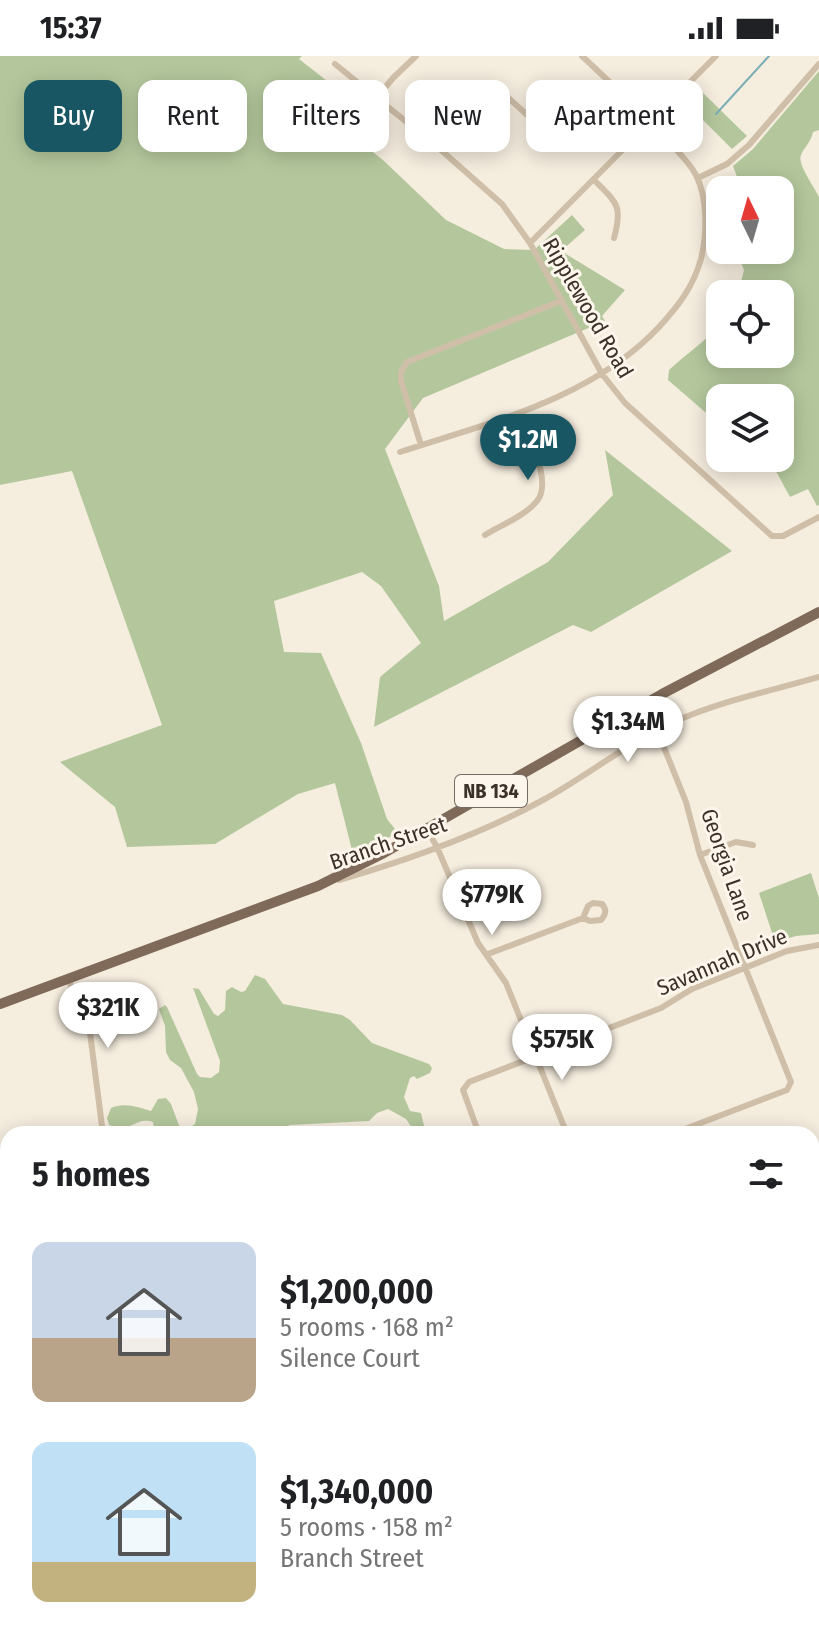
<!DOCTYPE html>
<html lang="en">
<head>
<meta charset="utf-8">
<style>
	:root { --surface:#fff; --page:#f6f6f6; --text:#202124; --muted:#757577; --accent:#195663 }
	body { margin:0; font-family:"Fira Sans Condensed",sans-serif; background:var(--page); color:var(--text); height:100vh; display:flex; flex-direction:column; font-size:30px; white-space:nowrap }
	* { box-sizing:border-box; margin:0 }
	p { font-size:26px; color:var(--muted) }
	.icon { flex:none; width:44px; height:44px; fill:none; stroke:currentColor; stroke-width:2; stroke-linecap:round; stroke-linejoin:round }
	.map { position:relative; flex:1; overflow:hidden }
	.sheet { position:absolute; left:0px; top:1070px; width:820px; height:512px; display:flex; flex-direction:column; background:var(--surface); border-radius:24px 24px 0 0; box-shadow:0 4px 20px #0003 }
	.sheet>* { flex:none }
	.top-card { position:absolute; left:24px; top:24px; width:772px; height:72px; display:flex; gap:16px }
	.needle { width:52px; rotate:355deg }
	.controls { position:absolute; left:706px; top:120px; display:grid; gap:16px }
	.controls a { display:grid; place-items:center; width:88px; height:88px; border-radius:16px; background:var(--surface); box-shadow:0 4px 20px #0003; font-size:40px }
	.price { position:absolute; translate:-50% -68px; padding:0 18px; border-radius:28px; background:#fff; color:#222; font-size:26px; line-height:52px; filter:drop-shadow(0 2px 4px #0008) }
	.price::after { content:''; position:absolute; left:50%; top:48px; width:24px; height:18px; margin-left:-12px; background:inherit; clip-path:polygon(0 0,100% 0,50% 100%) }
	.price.current { background:var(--accent); color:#fff }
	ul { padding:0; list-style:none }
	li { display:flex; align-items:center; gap:24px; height:200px; padding:0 32px }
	li span { display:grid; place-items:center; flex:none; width:224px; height:160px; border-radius:16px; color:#555 }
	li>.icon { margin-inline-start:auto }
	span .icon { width:96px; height:96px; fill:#fffc; stroke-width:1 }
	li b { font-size:34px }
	h2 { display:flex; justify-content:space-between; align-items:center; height:96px; padding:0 32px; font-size:34px }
	.pill { padding:0 28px; border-radius:16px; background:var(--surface); box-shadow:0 4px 20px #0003; font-size:28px; line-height:72px }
	.pill.current { background:var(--accent); color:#fff }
	.status { display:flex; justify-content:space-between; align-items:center; height:56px; padding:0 40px; background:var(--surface); direction:ltr }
	.status svg { height:22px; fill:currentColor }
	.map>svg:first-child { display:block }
</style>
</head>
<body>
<div class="status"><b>15:37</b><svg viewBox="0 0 49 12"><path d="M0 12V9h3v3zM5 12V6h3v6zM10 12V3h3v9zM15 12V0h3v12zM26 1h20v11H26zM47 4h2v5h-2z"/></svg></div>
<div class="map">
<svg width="819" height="1582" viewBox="0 0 819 1582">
	<rect width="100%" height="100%" fill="#f5edde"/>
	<path fill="#b4c79c" d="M0 0H302L299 3 327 25 313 47 384 105 446 164 504 193 534 194 572 159 585 174 561 195 625 234 602 260 605 265 423 342 385 393 439 530 444 565 548 506 613 439 605 394 732 495 591 576 573 569 374 671 380 621 421 587 381 530 362 516 274 545 284 596 321 597 361 687 387 763 398 777 353 798 335 727 298 738 215 788 127 791 115 751 60 706 162 669 72 415 0 429Z
		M819 15V74L813 76C811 86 805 90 801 99 797 108 814 130 819 141V449L817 450 808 433 790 441 777 417 758 402H780V342H720V369L668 324 669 314C686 298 705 286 720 268V298H780V238H738L744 214 740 204 729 200 725 194H780V134H742L733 110 753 93Z
		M701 35 747 80 732 93 687 48Z
		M811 817 819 842V878L796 880 775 886 759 837Z
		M255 919 265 923 283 948 342 959 350 964 372 987 429 1008 432 1012 430 1017 417 1023 414 1020 410 1022 404 1041 410 1055 421 1057 426 1078H416L406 1063 388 1053 377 1057 369 1065 290 1069 282 1073 272 1071 242 1078H155L153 1066C135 1060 132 1078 109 1069L107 1062 111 1052C124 1046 139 1051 151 1055L158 1043 166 1042 171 1048 180 1072 186 1074 195 1068 198 1053 194 1036 181 1012 170 1004 166 996 165 970 159 953 165 949 167 951 197 1018 200 1021 211 1022 219 1016 220 1005 193 932 199 933 214 958 218 960 225 954 226 935 232 931 241 936 245 935Z
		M819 1448V1582H715L734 1574H812V1451Z"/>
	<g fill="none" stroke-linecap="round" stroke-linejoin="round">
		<path stroke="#7aadb6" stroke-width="2" d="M716 58 769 0"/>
		<path stroke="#d0bfa8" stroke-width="6" d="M335 8 441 94 502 148 530 187 602 318 625 347 772 480H783L819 461
			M348 76 393 22 416 0
			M441 94 496 36 503 37 536 67
			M698 122 727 108 749 89 819 8
			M595 125C617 147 623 150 614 182
			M530 187 716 0
			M421 389 401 325V316L407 306 561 245
			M400 396C491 366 592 343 660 270 679 249 693 231 701 203 707 179 708 142 696 119 690 107 678 96 669 86 642 56 612 28 582 0
			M485 479C501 469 525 460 537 445 553 426 528 378 520 357
			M657 674 686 746 700 799 791 1026 787 1034 672 1078
			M426 772 437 791 478 887 506 927 567 1078
			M700 799 736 786 753 789
			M339 824C408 804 479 779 543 744 587 720 627 687 674 666 720 645 771 635 819 621
			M488 898 583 862 590 865 601 864C606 858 607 854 602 848L593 847 588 850 583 862
			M68 923 89 969 103 1078
			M479 1078 463 1034 469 1026 661 952 692 933 787 895 819 889
			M0 1314V1327
			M812 1403 814 1402
			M0 1428 8 1425
			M300 1574 301 1582
			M381 1574 384 1582
			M530 1574 533 1582
			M118 1582 139 1574
			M574 1582 594 1574"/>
		<path stroke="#7f6a59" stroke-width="10" d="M0 948 318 830 384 797 662 638 819 556"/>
		<path stroke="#5e4c3f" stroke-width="11" d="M812 1197 819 1194
			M812 1232 819 1230
			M812 1246H819
			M0 1516 8 1513
			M0 1540 8 1537"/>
	</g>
	<g text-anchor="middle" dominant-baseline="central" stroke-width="6" stroke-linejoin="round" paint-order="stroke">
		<rect fill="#fcf6ec" stroke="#766c64" stroke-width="2" x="455" y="719" width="72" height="32" rx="6"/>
		<g font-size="20" font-weight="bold" fill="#3c3129">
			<text x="491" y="735">NB 134</text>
		</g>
		<g font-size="22" fill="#3c3129" stroke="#fcf6ec">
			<text transform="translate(588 252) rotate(60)">Ripplewood Road</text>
			<text transform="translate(388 787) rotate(-19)">Branch Street</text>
			<text transform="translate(727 809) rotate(71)">Georgia Lane</text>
			<text transform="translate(722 906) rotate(-23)">Savannah Drive</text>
		</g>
	</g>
</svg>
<div class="controls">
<a><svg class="needle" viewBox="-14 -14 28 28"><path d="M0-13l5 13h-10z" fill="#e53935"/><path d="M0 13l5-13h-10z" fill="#757577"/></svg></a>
<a><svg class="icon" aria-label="locate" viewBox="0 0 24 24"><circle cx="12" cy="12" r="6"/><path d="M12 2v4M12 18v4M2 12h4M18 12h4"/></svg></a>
<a><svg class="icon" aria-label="layers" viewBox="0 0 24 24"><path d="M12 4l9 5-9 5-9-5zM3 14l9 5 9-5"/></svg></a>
</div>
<b class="price current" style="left:528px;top:426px">$1.2M</b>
<b class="price" style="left:628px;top:708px">$1.34M</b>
<b class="price" style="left:492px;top:881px">$779K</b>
<b class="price" style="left:108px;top:994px">$321K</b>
<b class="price" style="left:562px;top:1026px">$575K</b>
<div class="top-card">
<a class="pill current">Buy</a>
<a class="pill">Rent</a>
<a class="pill">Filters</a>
<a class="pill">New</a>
<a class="pill">Apartment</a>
</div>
<section class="sheet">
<h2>5 homes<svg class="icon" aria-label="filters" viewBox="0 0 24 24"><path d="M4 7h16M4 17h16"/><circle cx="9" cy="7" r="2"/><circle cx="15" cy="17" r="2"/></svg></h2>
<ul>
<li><span style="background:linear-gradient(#c9d6e8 60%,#b9a48a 0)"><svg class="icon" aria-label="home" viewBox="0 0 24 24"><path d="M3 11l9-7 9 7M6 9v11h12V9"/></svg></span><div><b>$1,200,000</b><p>5 rooms · 168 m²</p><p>Silence Court</p></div></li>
<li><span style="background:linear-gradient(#bfe0f5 75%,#c2b280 0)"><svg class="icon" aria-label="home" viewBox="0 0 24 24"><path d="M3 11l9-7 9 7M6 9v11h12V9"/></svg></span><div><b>$1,340,000</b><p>5 rooms · 158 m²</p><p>Branch Street</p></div></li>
</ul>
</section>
</div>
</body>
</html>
